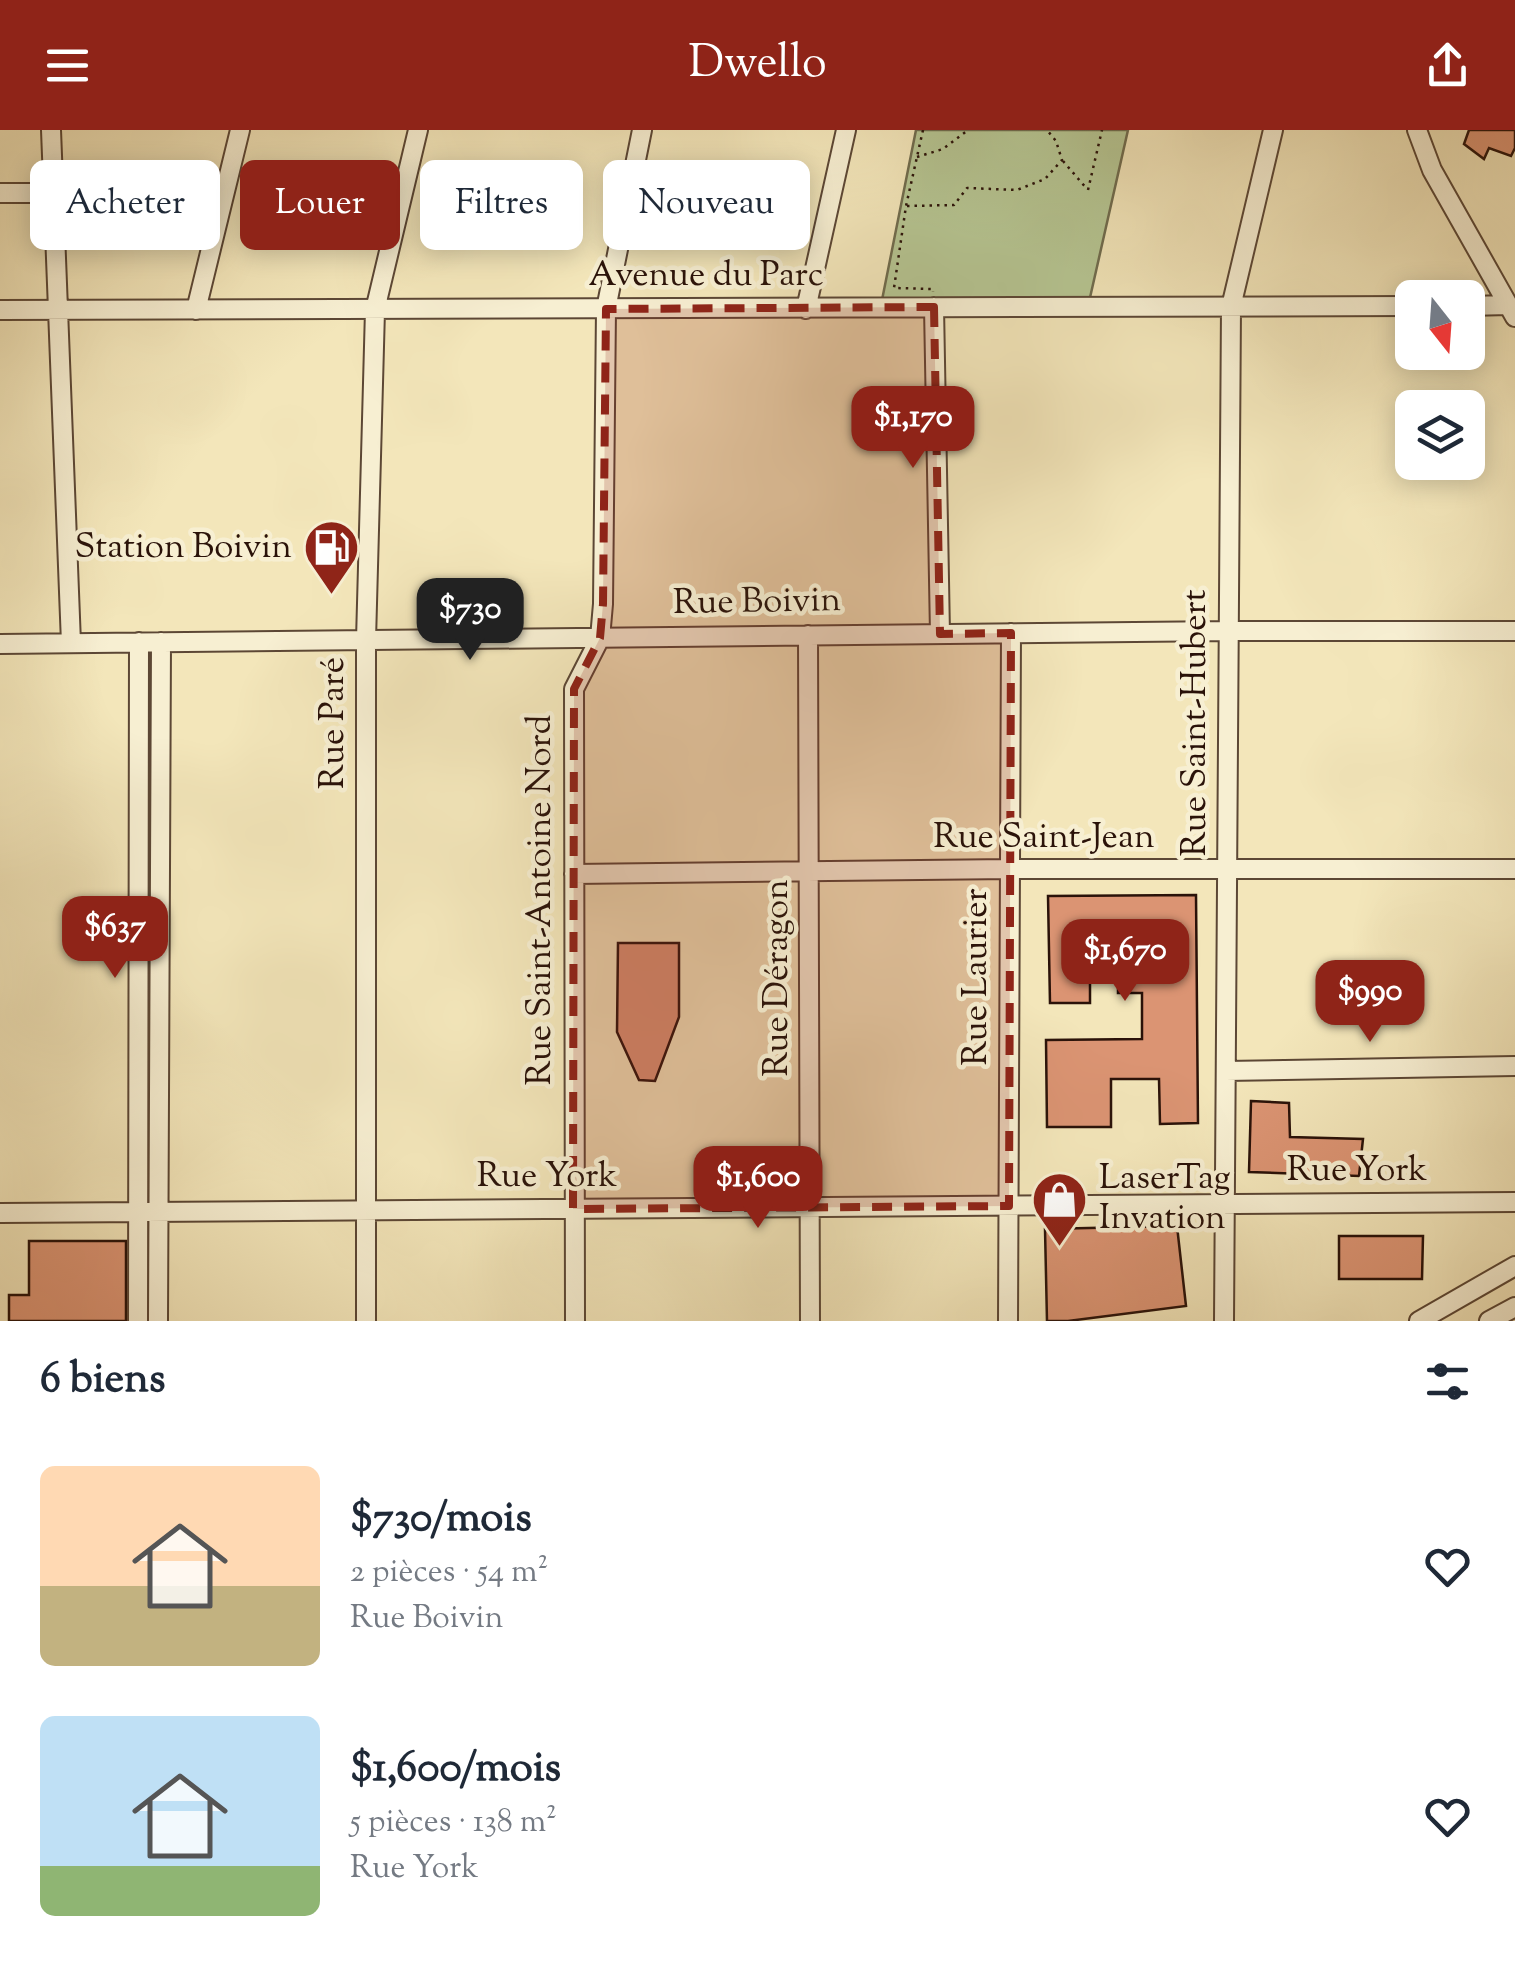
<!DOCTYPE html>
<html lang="fr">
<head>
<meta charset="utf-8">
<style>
	:root { --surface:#fff; --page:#f6f6f7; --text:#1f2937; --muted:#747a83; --accent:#8f2418 }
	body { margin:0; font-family:"Sorts Mill Goudy",serif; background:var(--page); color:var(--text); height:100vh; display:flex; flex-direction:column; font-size:38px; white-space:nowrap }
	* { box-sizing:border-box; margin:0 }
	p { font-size:32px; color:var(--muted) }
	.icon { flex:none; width:55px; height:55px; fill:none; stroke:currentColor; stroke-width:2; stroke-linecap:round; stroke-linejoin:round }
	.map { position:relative; height:1191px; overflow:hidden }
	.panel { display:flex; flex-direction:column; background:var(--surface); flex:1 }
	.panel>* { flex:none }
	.top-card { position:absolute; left:30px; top:30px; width:1000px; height:90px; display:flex; gap:20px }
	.needle { width:65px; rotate:163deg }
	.tools { position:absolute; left:1395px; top:150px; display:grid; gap:20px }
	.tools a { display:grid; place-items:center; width:90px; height:90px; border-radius:15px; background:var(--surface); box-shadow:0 5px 25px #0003; font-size:50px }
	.price { position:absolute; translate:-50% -85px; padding:0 22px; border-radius:20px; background:var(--accent); color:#fff; font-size:32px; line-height:65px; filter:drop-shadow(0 2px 5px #0008) }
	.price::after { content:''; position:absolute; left:50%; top:60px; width:30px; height:22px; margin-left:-15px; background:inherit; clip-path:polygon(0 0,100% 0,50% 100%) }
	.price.on { background:#222; color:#fff }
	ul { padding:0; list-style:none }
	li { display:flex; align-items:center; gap:30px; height:250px; padding:0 40px }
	li span { display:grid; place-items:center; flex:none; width:280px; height:200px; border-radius:15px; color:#555 }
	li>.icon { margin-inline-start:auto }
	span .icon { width:120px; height:120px; fill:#fffc; stroke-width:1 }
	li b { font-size:42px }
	h2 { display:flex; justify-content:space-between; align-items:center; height:120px; padding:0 40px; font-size:42px }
	.chip { padding:0 35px; border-radius:15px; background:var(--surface); box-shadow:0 5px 25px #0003; font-size:35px; line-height:90px }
	.chip.on { background:var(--accent); color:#fff }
	header { display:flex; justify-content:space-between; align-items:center; height:130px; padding:0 40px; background:var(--accent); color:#fff; font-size:45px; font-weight:600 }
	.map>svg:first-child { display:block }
</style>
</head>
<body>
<header><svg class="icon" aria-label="menu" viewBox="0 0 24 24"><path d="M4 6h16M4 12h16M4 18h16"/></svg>Dwello<svg class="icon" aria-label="share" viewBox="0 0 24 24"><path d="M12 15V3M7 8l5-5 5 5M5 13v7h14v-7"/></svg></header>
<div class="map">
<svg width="1515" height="1191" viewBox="0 0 1515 1191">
	<rect width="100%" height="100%" fill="#f3e6ba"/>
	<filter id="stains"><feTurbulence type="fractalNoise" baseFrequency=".002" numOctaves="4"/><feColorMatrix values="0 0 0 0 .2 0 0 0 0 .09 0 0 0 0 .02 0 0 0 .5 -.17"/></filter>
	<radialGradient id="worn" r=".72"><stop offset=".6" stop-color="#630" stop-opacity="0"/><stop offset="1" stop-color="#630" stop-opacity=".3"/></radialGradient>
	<path fill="#b6c693" stroke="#706c4e" stroke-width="2.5" d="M916 0H1128L1089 172 881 175Z"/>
	<path fill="#db9473" stroke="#2a1209" stroke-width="2.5" d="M1469 0H1515V18L1511 26 1489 18 1484 29 1464 14Z
		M1196 765 1198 993 1160 994 1159 949H1111V997H1047L1046 910 1142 909V863H1118V833H1090V873H1050L1048 766Z
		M618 813H679V887L655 951 639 950 617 902Z
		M1251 971 1289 973 1290 1007 1363 1009 1359 1046 1249 1042Z
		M1177 1096 1186 1176 1068 1191H1047L1045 1099Z
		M1339 1106H1423L1422 1149H1339Z
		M29 1111H126V1191H9V1165H29Z"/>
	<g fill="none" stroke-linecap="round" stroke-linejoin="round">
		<defs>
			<path id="minor" d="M51 0 71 513
				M1417 0 1432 40 1515 187
				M0 63H54
				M1468 176 1508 175
				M934 177 940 504
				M806 179 846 0
				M0 180 1412 176
				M196 180 240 0
				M808 505 810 1191
				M0 514 1229 501H1515
				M574 744 1010 739H1515
				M1226 941 1515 936
				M0 1083 1515 1072
				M138 1191 139 512
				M158 1191 161 512
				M366 1191V510L375 180 418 0
				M575 1191 574 559 600 508 603 474 606 179 642 0
				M1008 1191 1011 503
				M1224 1191 1231 177 1273 0
				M1419 1191 1515 1136
				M1489 1191 1515 1177"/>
		</defs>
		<use href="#minor" stroke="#5c4735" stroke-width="22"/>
		<path stroke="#2a1209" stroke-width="2.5" stroke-dasharray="2.5 5" stroke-linecap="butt" d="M923 0 906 76 894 158 933 159V162
			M917 27 943 19 968 0
			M1063 31 1087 59
			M1088 60 1102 0
			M907 76 954 75 967 58 1017 60 1045 49 1062 30 1056 11 1047 0"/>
		<use href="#minor" stroke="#f7efd2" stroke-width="18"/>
	</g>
	<path fill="#8f2418" fill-opacity="0.2" stroke="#8f2418" stroke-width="8" stroke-dasharray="20 12" stroke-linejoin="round" d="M934 177 940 504 1011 503 1009 1076 573 1079 574 559 600 508 603 474 606 179Z"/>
	<defs>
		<symbol id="fuel-pin" viewBox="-11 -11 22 30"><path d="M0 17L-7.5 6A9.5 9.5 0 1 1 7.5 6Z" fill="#8f2418" stroke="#f7efd2"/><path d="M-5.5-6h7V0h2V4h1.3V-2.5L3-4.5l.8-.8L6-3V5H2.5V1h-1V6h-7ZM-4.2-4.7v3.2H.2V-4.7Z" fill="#fff"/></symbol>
		<symbol id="shop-pin" viewBox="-11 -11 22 30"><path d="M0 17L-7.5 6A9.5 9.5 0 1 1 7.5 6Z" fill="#8f2418" stroke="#f7efd2"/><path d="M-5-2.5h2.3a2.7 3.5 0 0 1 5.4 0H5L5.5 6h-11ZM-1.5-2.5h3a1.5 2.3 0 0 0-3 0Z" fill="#fff"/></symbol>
	</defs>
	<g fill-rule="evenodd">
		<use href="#fuel-pin" x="300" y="386" width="63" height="86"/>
		<use href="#shop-pin" x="1028" y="1038" width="63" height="86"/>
	</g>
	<g text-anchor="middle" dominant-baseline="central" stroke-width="9" stroke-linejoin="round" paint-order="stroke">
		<g font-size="35" fill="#2a1209" stroke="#f7efd2">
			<text x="706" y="146">Avenue du Parc</text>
			<text transform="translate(757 473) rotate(-1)">Rue Boivin</text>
			<text transform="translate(334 593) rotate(-90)">Rue Paré</text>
			<text transform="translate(1196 593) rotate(-90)">Rue Saint-Hubert</text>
			<text x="1044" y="708">Rue Saint-Jean</text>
			<text transform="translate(541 770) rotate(-90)">Rue Saint-Antoine Nord</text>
			<text transform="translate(977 847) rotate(-90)">Rue Laurier</text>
			<text transform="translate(778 848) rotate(-90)">Rue Déragon</text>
			<text x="1357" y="1041">Rue York</text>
			<text x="547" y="1047">Rue York</text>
		</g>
		<g font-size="35" fill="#2a1209" stroke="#f7efd2" text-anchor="end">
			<text x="292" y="418">Station Boivin</text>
			<text x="1099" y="1049" text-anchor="start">LaserTag<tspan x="1099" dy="40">Invation</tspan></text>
		</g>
	</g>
	<rect width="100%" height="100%" filter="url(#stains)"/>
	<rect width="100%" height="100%" fill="url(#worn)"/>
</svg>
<div class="tools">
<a><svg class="needle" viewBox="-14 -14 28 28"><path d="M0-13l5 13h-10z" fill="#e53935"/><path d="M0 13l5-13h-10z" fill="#747a83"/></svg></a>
<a><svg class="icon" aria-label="layers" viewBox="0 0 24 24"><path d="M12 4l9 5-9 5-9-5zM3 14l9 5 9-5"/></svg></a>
</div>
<b class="price" style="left:913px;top:341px">$1,170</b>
<b class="price on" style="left:470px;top:533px">$730</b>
<b class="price" style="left:115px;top:851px">$637</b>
<b class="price" style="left:1125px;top:874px">$1,670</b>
<b class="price" style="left:1370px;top:915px">$990</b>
<b class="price" style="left:758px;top:1101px">$1,600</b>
<div class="top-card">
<a class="chip">Acheter</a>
<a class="chip on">Louer</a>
<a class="chip">Filtres</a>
<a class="chip">Nouveau</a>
</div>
</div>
<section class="panel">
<h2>6 biens<svg class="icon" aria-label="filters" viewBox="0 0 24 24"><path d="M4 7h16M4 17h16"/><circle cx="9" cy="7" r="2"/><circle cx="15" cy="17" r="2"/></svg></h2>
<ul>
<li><span style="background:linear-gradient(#ffd9b3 60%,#c2b280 0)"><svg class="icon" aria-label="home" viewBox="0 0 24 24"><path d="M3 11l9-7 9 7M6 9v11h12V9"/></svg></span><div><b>$730/mois</b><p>2 pièces · 54 m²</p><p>Rue Boivin</p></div><svg class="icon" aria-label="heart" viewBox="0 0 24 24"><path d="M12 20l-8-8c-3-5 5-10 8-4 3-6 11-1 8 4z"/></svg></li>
<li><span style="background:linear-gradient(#bfe0f5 75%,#8fb573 0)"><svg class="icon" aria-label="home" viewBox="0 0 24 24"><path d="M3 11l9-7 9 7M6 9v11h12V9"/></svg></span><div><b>$1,600/mois</b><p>5 pièces · 138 m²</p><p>Rue York</p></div><svg class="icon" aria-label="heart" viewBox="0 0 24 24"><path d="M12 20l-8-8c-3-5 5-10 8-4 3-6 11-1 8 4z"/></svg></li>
</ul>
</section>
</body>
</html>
